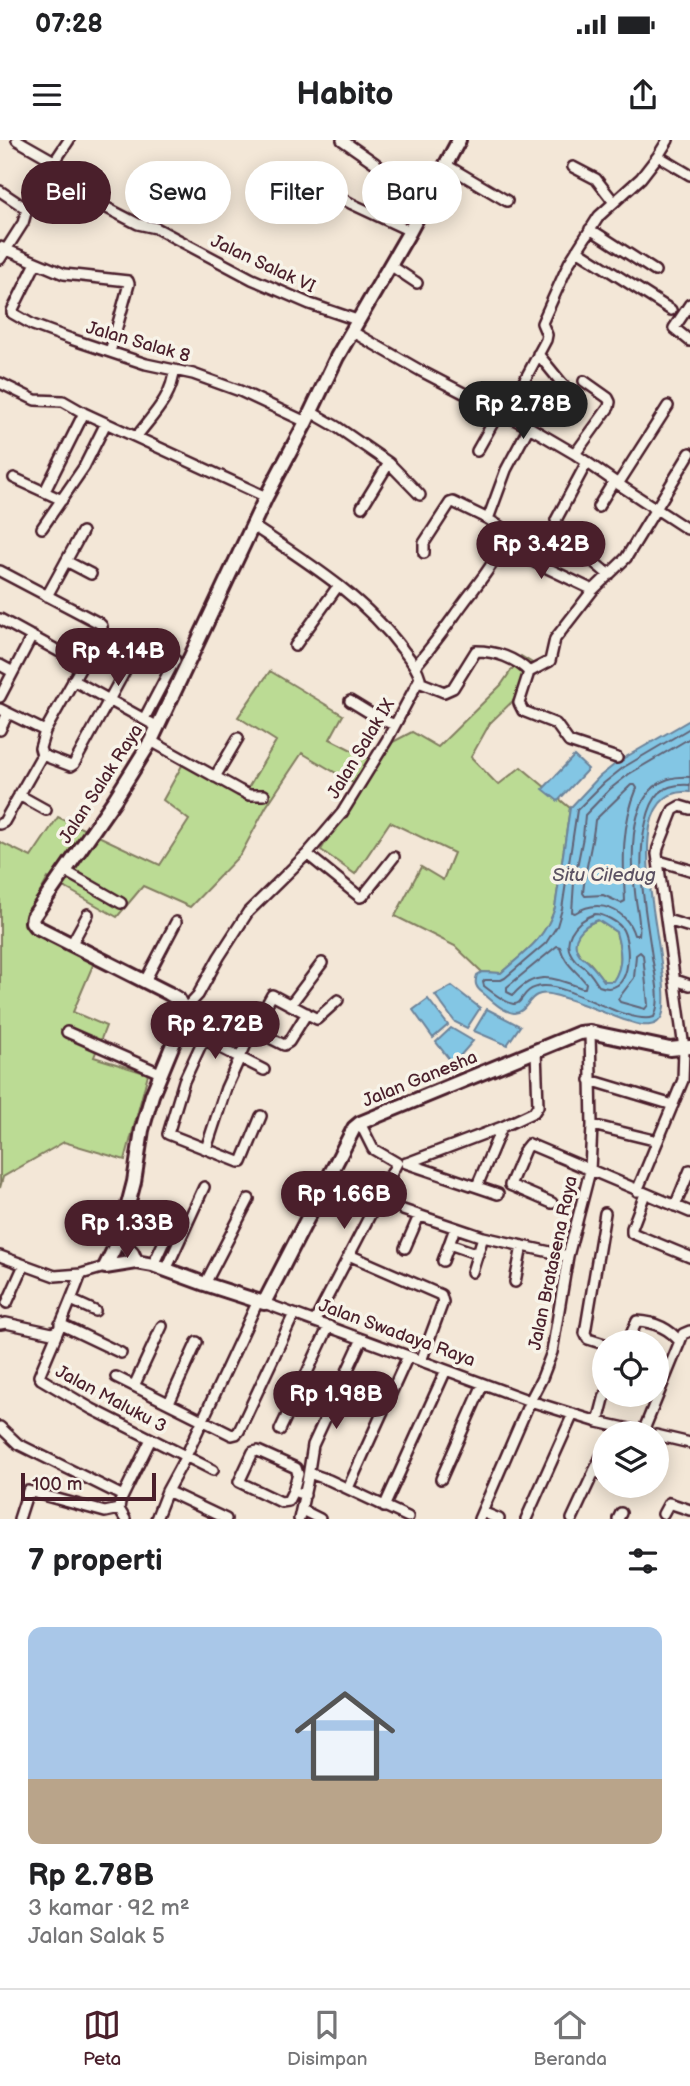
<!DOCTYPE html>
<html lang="id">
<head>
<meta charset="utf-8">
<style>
	:root { --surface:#fff; --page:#f2f2f2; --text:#202124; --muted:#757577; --line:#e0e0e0; --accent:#4a1f2b }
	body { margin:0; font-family:"Balsamiq Sans",sans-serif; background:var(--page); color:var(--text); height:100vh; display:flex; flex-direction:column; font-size:26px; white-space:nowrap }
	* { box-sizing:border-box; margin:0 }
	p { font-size:23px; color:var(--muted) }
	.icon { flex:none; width:38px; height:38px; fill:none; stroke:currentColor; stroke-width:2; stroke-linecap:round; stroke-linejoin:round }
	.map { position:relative; height:1379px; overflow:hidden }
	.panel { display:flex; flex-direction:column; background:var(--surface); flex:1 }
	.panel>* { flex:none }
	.banner { position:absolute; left:21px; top:21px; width:649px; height:63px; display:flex; gap:14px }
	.controls { position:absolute; left:592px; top:1190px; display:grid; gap:14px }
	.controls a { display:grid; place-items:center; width:77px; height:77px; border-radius:50%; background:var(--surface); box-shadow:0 4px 18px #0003; font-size:35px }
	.scale { position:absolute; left:21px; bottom:18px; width:135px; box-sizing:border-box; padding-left:7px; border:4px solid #4a1f2b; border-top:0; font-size:19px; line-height:24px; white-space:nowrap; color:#4a1f2b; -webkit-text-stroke:5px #f7f3e8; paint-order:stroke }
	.price { position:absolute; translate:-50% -60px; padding:0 16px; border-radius:24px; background:var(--accent); color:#fff; font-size:23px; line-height:46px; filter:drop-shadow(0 2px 4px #0008) }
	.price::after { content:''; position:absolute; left:50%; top:42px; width:21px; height:16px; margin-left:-10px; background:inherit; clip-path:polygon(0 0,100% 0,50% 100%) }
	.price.on { background:#222; color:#fff }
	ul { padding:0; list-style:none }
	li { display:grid; align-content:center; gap:14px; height:371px; padding:0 28px }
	li span { display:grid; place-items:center; height:217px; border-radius:14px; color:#555 }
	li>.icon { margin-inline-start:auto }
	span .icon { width:126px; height:126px; fill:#fffc; stroke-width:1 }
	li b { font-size:30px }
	h2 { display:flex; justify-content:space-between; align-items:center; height:84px; padding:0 28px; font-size:30px }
	.chip { padding:0 24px; border-radius:32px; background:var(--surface); box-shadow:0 4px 18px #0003; font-size:24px; line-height:63px }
	.chip.on { background:var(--accent); color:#fff }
	.status { display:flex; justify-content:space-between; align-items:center; height:49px; padding:0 35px; background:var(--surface); direction:ltr }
	.status svg { height:19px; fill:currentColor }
	header { display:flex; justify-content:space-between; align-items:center; height:91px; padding:0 28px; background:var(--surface); font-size:32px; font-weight:800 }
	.tabs { display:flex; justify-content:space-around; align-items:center; height:98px; border-top:2px solid var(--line); background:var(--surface); font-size:19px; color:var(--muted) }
	.tabs a { display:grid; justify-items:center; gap:4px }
	.tabs .on { color:var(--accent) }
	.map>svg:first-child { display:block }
</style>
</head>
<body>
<div class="status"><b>07:28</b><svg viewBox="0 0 49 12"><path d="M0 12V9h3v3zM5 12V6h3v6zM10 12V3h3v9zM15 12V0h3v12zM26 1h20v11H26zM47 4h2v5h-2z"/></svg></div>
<header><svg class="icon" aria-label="menu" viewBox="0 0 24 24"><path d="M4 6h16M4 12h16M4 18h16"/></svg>Habito<svg class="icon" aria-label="share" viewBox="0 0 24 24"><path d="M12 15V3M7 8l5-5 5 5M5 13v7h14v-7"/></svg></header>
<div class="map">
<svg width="690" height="1379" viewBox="0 0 690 1379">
	<rect width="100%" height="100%" fill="#f3e7d7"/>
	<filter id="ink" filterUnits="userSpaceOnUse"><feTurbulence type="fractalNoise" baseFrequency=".0143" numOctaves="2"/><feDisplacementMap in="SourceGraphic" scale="14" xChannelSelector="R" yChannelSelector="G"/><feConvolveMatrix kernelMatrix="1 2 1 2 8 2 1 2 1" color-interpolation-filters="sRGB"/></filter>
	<g filter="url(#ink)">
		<path fill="#bbdb94" stroke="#827d60" stroke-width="2" d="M521 516 539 527 520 554 490 583 471 617 498 645 521 627 570 668 555 768C545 799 525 812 501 833L482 832 455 806 395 776 421 727 443 740 454 713 390 682 355 734 321 710 358 646 302 613 266 667 241 714 190 767 143 746 117 777 48 738 25 780 96 818 73 872 106 886 94 917 148 934 125 1020 64 1002 3 1037 0 1048V702L31 717 58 677 160 725 189 680 163 660 185 620 245 653 276 601 238 577 270 531 343 575 330 599 377 623 387 605 412 592 438 607 501 545Z
			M598 780 616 792C621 810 624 825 613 842L604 841C599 835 595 828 589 822 587 820 582 818 580 815 567 799 583 785 598 780Z"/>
		<path fill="#83c6e4" stroke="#6c839a" stroke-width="2" fill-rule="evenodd" d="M690 580V652C605 646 678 836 662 876 660 881 655 885 650 885 642 887 632 882 624 880 601 872 578 861 554 855 527 847 530 873 514 873 503 872 491 860 483 853 476 848 474 843 477 835L482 832 501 833C525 812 545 799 555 768L570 668 599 637 619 621ZM598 780 616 792C621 810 624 825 613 841H604C599 835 595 828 589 823 587 820 582 818 580 815 568 799 583 785 598 780Z
			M574 616 588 629 558 661 543 649Z
			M452 846 480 868 467 888 455 882 435 855Z
			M428 859 448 885 433 898 413 870Z
			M487 869 520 886 507 905 474 891Z
			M451 888 473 901 453 924 436 902Z"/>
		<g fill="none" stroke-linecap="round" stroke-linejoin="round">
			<path stroke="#616275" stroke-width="2" d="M690 588 624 627 604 643 577 670 562 769 557 786 546 803 505 838 501 840H485L483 842 484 846C534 885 509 849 543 846 570 844 629 886 654 877 662 860 655 835 652 817 646 773 635 726 646 682 652 656 661 643 690 645
				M690 598 629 634 610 649 585 675 583 697 574 742 572 772 575 773C599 758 626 769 634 795H639C641 782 636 766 635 752 630 708 628 632 690 637
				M631 645H635L637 648C621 686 623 722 625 761L621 763 603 755 585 756 583 753C585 728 593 704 595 680Z
				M595 774C603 774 619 782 623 790 632 809 631 858 599 846 595 841 591 833 585 828 584 827 577 822 576 821 558 802 575 781 595 774Z
				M557 806 560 807C565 825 575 829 586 843L585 848H582C554 838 536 829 513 855L507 852V847Z
				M640 812 643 815 648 865 645 869 620 862 618 859 634 838 636 815Z"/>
			<defs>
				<path id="street" d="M17 0 54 21
					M342 0 375 23 390 38 408 51
					M658 16 690 35
					M446 25 507 61
					M573 27 596 39 613 61
					M300 35 352 64 410 91
					M45 36 138 84 156 88 252 139 310 164 357 180
					M0 51 27 69
					M590 89 655 131
					M0 107 64 134 128 141 129 144 110 212
					M577 110 671 170
					M0 119 23 83 27 69 45 36 69 0
					M36 123 12 171V173L33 185 71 199 146 224 193 234 240 251 306 282
					M390 125 417 143
					M690 164 674 188 690 201
					M351 191 421 231 529 287 575 314 618 344 687 389H690
					M538 214 564 246
					M0 243 35 260 63 261 84 273 266 357
					M311 272 337 287 389 323 420 355
					M506 275 546 200 547 195 542 183 569 123 599 76 641 38 658 16 668 0
					M137 296C152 276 173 256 174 230
					M477 311 499 272
					M575 314 609 267 610 262 608 258 584 241
					M587 322 556 380 564 397 609 435
					M14 338 62 360
					M618 344 668 266
					M47 347 84 273
					M362 367 389 323
					M598 367 614 341
					M488 379 506 330 529 287
					M42 388 84 327 106 283
					M501 406 593 450
					M66 421 91 434
					M0 431 99 483 102 486V490L45 591 40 608 42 615 4 682 0 684
					M47 456 82 392
					M0 479 82 524
					M295 506 338 446
					M0 525 13 532
					M415 526C433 506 446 487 462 465 476 445 504 415 505 390L488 379 453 362 450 363 424 403V413
					M529 532 550 521 555 499 593 450 626 418 690 313
					M73 540 158 587
					M419 542 444 552 453 548 476 511C495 511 516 518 529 532L519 563 523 571 556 584 569 602 617 618
					M0 557 32 496
					M350 561 378 578 395 585
					M0 569 45 591
					M144 579 175 520
					M0 590 8 573
					M151 601 239 650 249 655H264
					M42 615 71 626 74 624 138 507
					M215 637 238 598
					M19 655 46 670
					M307 714 360 757 363 756 394 717
					M659 721 690 730
					M65 731 121 763
					M667 780 690 787
					M71 805 88 774
					M675 840 690 845
					M145 841 176 782
					M291 864 322 823
					M184 870 198 855 219 817 248 772 307 714 342 673 387 600 420 538C417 527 410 519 403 510 364 457 307 422 253 386
					M180 887 264 930
					M67 892 160 933
					M204 898 184 941 168 994 239 1022H242L261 976
					M272 899 284 905 289 902 307 873
					M590 940 673 965
					M360 983 373 1009 397 1023
					M592 985 658 1001
					M206 1009 226 948 253 889 272 855 317 879 338 860
					M406 1023 498 1054
					M407 1023 502 987 534 972 538 966 536 911
					M477 1046 502 987
					M637 1051 683 940 684 908 657 714 658 708 673 670 680 666 690 669
					M645 1054 632 1088V1093L690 1117
					M552 1063 510 1045 525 1009 529 1004 690 1072
					M675 1066 690 1030
					M403 1070 483 1097 568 1116
					M449 1104 478 1114
					M405 1108 419 1076
					M349 1115 441 1155 443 1162 421 1221
					M0 1116 55 1136 81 1134 105 1127
					M443 1121 455 1088
					M153 1125 167 1095
					M166 1130 204 1047
					M472 1132 483 1097
					M81 1134C68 1169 53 1202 39 1236L41 1239 92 1269 213 1330
					M515 1142 522 1106
					M205 1144 249 1059
					M71 1160 95 1171
					M7 1163 24 1125
					M264 1163 530 1261 598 1282 648 1293
					M315 1181 397 1023
					M0 1184 6 1183 52 1193 56 1191
					M60 1184 121 1213
					M632 1192 637 1181C655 1182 669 1188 680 1202
					M604 1204 588 1199 585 1193 605 1073
					M116 1237 232 1295 236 1294 239 1291 294 1174
					M134 1246 162 1186
					M169 1263 197 1202
					M598 1282 605 1255
					M0 1287 18 1304 123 1356
					M280 1290 329 1186
					M643 1292 683 1194 690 1191
					M656 1295 690 1303
					M594 1331 604 1335
					M309 1333 329 1340 408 1377
					M441 1339 483 1244
					M348 1348 408 1216
					M167 1351 226 1379
					M293 1351 298 1334 296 1328 258 1311 253 1312 239 1342 281 1362 288 1361 293 1351 305 1355
					M384 1367 446 1230
					M302 1370 320 1379
					M482 1372 499 1379
					M663 1374 669 1363 690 1370
					M19 1379 28 1351 105 1372 119 1369
					M125 1379 119 1369 120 1362 151 1299
					M156 1379 167 1351 186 1316 258 1161
					M299 1379 307 1343 313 1305 362 1199
					M479 1379 530 1261 542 1238 552 1212 568 1116 590 1031 592 985 590 892
					M526 1379 573 1274
					M572 1379 604 1310
					M618 1379 621 1373"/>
				<path id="secondary" d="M117 1097 132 1113 136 1122
					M105 1127 114 1109 128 1065 134 1042 142 990 152 955 180 887 184 870 178 859 168 853 35 786 32 782 33 777 115 659 151 601 266 357 306 282 337 217 410 91 459 0
					M105 1127 136 1122 153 1125 205 1144 264 1163 354 988 360 983 579 893 590 892 670 909 690 907"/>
			</defs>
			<use href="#street" stroke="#4a1f2b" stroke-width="14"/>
			<use href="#secondary" stroke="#4a1f2b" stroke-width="18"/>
			<use href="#street" stroke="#f7f3e8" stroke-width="9"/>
			<use href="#secondary" stroke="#f7f3e8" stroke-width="12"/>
		</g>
	</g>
	<g text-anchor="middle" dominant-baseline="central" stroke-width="7" stroke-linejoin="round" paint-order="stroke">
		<g font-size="18" fill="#4a1f2b" stroke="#f7f3e8">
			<text transform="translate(263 124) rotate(25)">Jalan Salak VI</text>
			<text transform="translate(138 202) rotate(16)">Jalan Salak 8</text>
			<text transform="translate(361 609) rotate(-59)">Jalan Salak IX</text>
			<text transform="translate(101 644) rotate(-57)">Jalan Salak Raya</text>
			<text transform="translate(420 939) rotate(-22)">Jalan Ganesha</text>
			<text transform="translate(553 1123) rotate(-78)">Jalan Bratasena Raya</text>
			<text transform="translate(397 1193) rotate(20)">Jalan Swadaya Raya</text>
			<text transform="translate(111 1259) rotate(28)">Jalan Maluku 3</text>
		</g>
		<g font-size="19" font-style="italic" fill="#5b5162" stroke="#f7f3e8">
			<text x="604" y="735">Situ Ciledug</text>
		</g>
	</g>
</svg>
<div class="controls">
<a><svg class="icon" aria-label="locate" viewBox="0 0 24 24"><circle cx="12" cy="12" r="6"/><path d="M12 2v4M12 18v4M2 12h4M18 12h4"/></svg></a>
<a><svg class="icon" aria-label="layers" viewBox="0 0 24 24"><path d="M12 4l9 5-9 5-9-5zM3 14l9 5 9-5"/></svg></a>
</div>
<div class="scale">100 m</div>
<b class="price on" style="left:523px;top:301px">Rp 2.78B</b>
<b class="price" style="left:541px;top:441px">Rp 3.42B</b>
<b class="price" style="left:118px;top:548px">Rp 4.14B</b>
<b class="price" style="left:215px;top:921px">Rp 2.72B</b>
<b class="price" style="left:344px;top:1091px">Rp 1.66B</b>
<b class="price" style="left:127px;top:1120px">Rp 1.33B</b>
<b class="price" style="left:336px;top:1291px">Rp 1.98B</b>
<div class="banner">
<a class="chip on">Beli</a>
<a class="chip">Sewa</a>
<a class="chip">Filter</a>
<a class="chip">Baru</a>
</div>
</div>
<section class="panel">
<h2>7 properti<svg class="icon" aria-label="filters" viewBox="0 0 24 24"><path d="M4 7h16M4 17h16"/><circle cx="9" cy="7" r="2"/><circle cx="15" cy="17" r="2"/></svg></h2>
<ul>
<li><span style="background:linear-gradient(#a9c7e8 70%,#b9a48a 0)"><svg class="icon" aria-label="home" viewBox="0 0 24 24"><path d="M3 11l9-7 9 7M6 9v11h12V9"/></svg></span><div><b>Rp 2.78B</b><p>3 kamar · 92 m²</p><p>Jalan Salak 5</p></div></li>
</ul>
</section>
<nav class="tabs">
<a class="on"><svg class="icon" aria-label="map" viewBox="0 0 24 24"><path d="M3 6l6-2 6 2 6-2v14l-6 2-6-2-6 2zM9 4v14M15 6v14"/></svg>Peta</a>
<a><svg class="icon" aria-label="saved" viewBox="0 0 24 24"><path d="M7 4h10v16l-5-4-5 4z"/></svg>Disimpan</a>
<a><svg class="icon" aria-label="home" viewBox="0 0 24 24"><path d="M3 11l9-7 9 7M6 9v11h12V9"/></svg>Beranda</a>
</nav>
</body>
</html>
